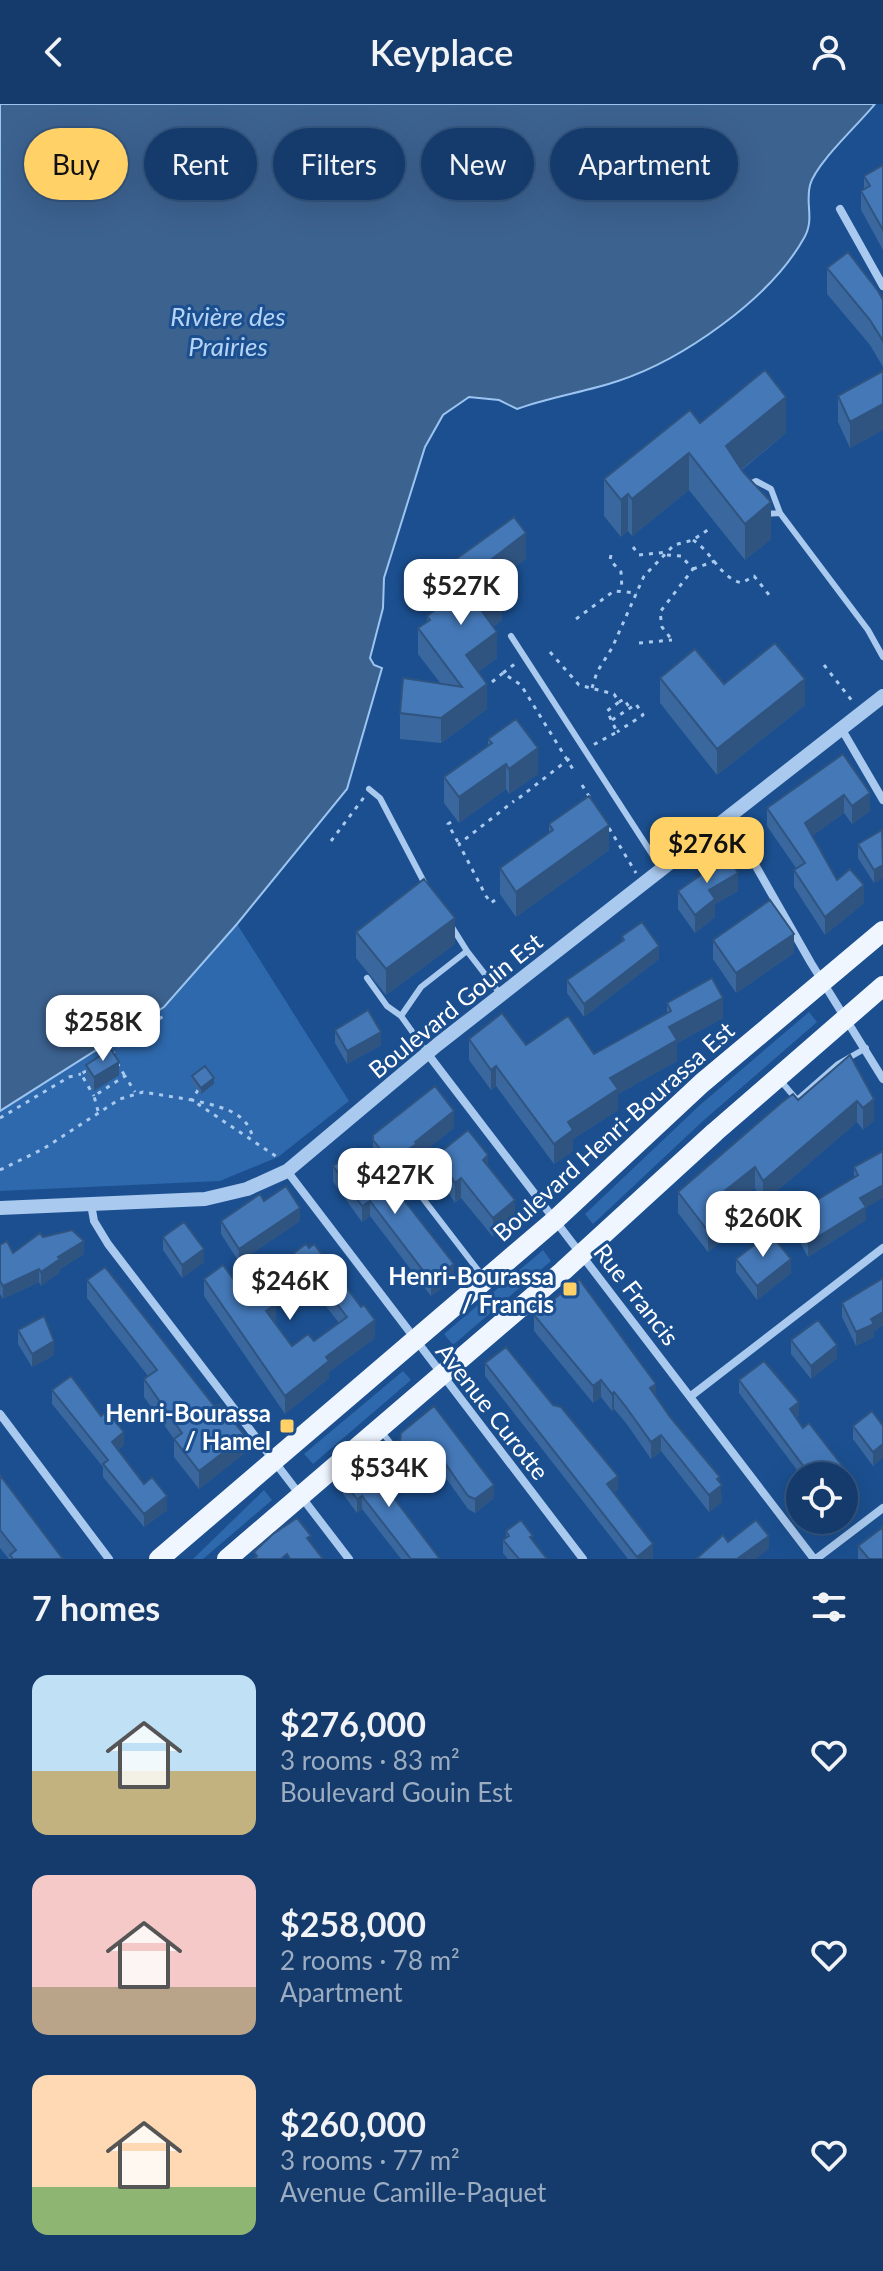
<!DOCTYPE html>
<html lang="en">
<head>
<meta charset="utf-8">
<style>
	:root { --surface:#143b6b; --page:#214673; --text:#f1f3f6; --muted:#9dadc1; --line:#33557e; --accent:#ffd166 }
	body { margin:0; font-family:Lato,sans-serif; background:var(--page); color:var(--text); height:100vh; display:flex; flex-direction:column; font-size:30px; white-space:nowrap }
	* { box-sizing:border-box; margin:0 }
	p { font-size:26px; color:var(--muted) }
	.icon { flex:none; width:44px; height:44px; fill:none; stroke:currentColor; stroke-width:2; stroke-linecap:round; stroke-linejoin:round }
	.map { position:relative; height:1455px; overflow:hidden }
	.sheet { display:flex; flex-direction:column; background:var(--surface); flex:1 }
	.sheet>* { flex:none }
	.top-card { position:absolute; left:24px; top:24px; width:836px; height:72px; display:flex; gap:16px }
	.controls { position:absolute; left:786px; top:1358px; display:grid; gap:16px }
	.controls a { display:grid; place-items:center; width:72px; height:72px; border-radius:50%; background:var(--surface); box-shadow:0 8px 32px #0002,0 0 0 2px var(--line); font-size:40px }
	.price { position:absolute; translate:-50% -68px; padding:0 18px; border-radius:16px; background:#fff; color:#222; font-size:26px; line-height:52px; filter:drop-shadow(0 2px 4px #0008) }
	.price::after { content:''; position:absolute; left:50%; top:48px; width:24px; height:18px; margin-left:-12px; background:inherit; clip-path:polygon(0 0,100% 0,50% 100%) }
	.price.active { background:var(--accent); color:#111 }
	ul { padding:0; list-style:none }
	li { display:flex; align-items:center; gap:24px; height:200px; padding:0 32px }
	li span { display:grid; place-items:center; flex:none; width:224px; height:160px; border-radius:16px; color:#555 }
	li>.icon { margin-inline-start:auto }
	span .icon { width:96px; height:96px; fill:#fffc; stroke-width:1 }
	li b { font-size:34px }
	h2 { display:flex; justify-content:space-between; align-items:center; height:96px; padding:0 32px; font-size:34px }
	.tag { padding:0 28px; border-radius:36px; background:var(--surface); box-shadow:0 8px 32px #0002,0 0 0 2px var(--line); font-size:28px; line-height:72px }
	.tag.active { background:var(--accent); color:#111 }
	header { display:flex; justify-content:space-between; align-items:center; height:104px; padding:0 32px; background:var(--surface); font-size:36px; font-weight:600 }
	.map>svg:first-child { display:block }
</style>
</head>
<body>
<header><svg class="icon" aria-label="back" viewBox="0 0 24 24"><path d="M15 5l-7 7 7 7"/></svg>Keyplace<svg class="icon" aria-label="person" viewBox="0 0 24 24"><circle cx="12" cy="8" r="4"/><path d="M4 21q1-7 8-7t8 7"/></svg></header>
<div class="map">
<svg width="883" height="1455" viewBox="0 0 883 1455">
	<rect width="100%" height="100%" fill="#1b4f8f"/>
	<path fill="#2e69ad" d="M237 820 349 997 278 1053 220 1077 0 1087V1007L165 903Z
		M809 908 817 918 704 1016 593 1120 585 1110 700 1001Z
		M543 1146 551 1157 453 1241 444 1230Z
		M403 1267 411 1276 313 1360 304 1350Z
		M264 1386 272 1396 203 1455H193Z"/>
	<path fill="#3c6290" stroke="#9cc4f0" stroke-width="2" d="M0 0H875C859 20 816 59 810 81 805 100 815 115 804 134 770 195 682 256 618 277 585 288 550 293 517 305L499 296 469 293 443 311 425 343 384 474 383 504 370 554 374 561 382 564 347 685 237 820 164 903 0 1007Z"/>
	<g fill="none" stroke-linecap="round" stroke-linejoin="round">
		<path stroke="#a9c9ee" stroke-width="3" stroke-dasharray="4 6" stroke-linecap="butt" d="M693 436C712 448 720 474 742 479L754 472 770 492
			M633 443 639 451 668 448
			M611 451 610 456 621 468 622 486
			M667 451 681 452 693 465 660 508 662 523 672 536
			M693 465 715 457
			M576 515 614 487 637 489
			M639 539 672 536
			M550 548 579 581 614 590 619 598 607 607 617 628 593 641
			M824 561 853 598
			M503 569 516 559
			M492 578 503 569 521 581 574 667
			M592 584 597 568 612 544 644 472 674 441 693 436 712 423
			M619 598 624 595 629 603
			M612 616 636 600 643 611 617 628
			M582 681 592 697
			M519 694 574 651
			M451 718 448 720 459 740
			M609 724 636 769
			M331 737 365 692
			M495 796 491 799 486 792 459 740 514 697
			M112 951 119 941 165 911
			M117 959 125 972
			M86 967 81 970 94 992
			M198 986 192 996C216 1002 249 1006 253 1036
			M98 1007 94 992 125 972 135 988
			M0 1014 69 973 81 970
			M0 1066 43 1045 120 995 143 988 192 996 280 1055"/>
		<path stroke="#a9c9ee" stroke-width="6" d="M748 381 756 377 771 385 780 409 868 526 883 553
			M764 410 780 409
			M511 532 661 764
			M369 685 380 694 425 780
			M452 823 467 847
			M367 874 387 902 401 912
			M426 947 401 912 421 883 467 847 501 891
			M780 976 797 996 838 960 866 944
			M442 1054 411 1079 484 1174
			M381 1327 396 1346"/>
		<path stroke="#a9c9ee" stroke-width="8" d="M840 105 883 182
			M841 624 883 696
			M728 713 811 859 883 975
			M427 949 814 1455
			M287 1067 583 1455
			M91 1100 94 1117 108 1140 349 1455
			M691 1292 883 1144
			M0 1310 109 1455
			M816 1455 883 1404"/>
		<path stroke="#a9c9ee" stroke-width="14" d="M0 1104 205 1095 247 1085 287 1067 437 941 883 592"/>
		<path stroke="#f0f6ff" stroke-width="20" d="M159 1455 555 1116 702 979 883 827
			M227 1455 563 1167 715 1028 883 882"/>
	</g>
	<path fill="#3a679d" d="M883 61V146L861 106V87L864 85V72Z
		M827 164 883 196V263L870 241 827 190Z
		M883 267V326L850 344 838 318V292Z
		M700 319 786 329 742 366 771 435 745 456 689 386 632 432 628 427 621 433 604 412V375Z
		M526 455 504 471 505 498 502 500V516L493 523 497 554 478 568 487 605 441 639 400 635V609L441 580 418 550V524L427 518V512L453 493 448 487V461Z
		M660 574 724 580 805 601 717 671 660 599Z
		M488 635 538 670 509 690 506 685 459 719 444 699V673L488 642Z
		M843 650 870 707 852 720 844 709 812 732 837 776 864 799 825 831 794 783V766L796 764 767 722V704Z
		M549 720 609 746 516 813 500 790V764L549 729Z
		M883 727V774L874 779 858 754V740Z
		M678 787H738L715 800V813L695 829 678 805Z
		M356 828 455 840 386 891 356 854Z
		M622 832 659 855 584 913 567 889V876L622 838Z
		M713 836 794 849 736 889 713 855Z
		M667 899 723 914 677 939V957L618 990V1006L573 1035V1047L554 1060 496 982 491 986 469 956V935L526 941 594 950 667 909Z
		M335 926 381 941 347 960 335 939Z
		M850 951 874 1017 863 1026 857 1018 763 1099 755 1084 727 1106 730 1131 708 1148 678 1109V1088L798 996Z
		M86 961 119 971 94 987 86 974Z
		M192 972 214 980 201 990 192 979Z
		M454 1024 417 1053V1057L389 1073 373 1053V1031Z
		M883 1047 866 1104V1116L808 1153 792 1124V1111L854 1073V1063Z
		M437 1051 488 1063 515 1116 493 1133 461 1094 455 1099 437 1070Z
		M333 1062 371 1074 454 1175 431 1192 370 1112 362 1118 333 1078Z
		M264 1097 300 1117 239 1158 221 1130V1117Z
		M43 1133 84 1150 60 1165V1168L41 1182 39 1178 3 1195 0 1190V1141L13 1149Z
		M163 1133 204 1158 182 1174 163 1146Z
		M294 1149 375 1234 329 1268V1274L285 1310 204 1192V1175L246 1192 276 1217 274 1219 292 1242 314 1237 339 1219 314 1187 310 1190 296 1171 294 1167Z
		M736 1155 791 1169 757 1196 736 1168Z
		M883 1174V1221L874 1227V1233L856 1242 842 1213V1199Z
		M87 1176 245 1349 199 1385 174 1353V1335L144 1293V1275L148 1272 87 1194Z
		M534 1211 656 1292 670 1313 720 1379 722 1398 709 1408 661 1347 651 1355 626 1319 614 1305 612 1307 601 1293 593 1299 534 1227Z
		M18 1226 54 1251 32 1263 18 1240Z
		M791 1236 837 1254 811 1275 791 1250Z
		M764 1257 799 1298V1311L796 1314 803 1324 809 1319 854 1377V1390L844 1398V1372H800V1380V1370L739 1289V1276Z
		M485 1259 618 1385 613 1389 653 1454 652 1455H628L485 1272Z
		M52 1286 124 1341 118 1346 144 1380 167 1406 144 1423 103 1373V1363L52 1300Z
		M434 1302 494 1394 475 1409 468 1405 433 1356 410 1373 393 1351V1338L400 1337Z
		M853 1322H883V1353L873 1362 853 1335Z
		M0 1371 63 1455H9L0 1444Z
		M343 1377 389 1384 387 1385 440 1455H401L362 1405 357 1409 343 1390Z
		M506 1427 533 1437 547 1455H508L503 1449V1436L506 1434Z
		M858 1442 883 1455H858Z"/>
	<path fill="#305480" d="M786 293V329L726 378V342Z
		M883 300V326L850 344V318Z
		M689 349V386L632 432V395Z
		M628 390V427L621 433V396Z
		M771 398V435L745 456V420Z
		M526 429V455L492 480V455Z
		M505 472V498L502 500V516L481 532V506L494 480Z
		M497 528V554L466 577V551Z
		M805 575V601L717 671V645Z
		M487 580V605L441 639V614Z
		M538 644V670L509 690V665Z
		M506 660V685L459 719V693Z
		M870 689V707L852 720V702Z
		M844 691V709L805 737V719Z
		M609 721V746L516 813V788Z
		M883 761V774L874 779V766Z
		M738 769V787L715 800V813L695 829V811L709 786Z
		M864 781V799L825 831V813Z
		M455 814V840L386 891V865Z
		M794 830V849L736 889V869Z
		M659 842V855L584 913V900Z
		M723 894V914L677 939V957L618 990V1006L573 1035V1047L554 1060V1040L568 1018 610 974 669 923Z
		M381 928V941L347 960V947Z
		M119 958V971L94 987V973Z
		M496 962V982L491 986V966Z
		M214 974V980L201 990V984Z
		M874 995V1017L863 1026V1004Z
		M857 997V1018L763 1099V1077Z
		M454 1007V1024L417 1053V1057L389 1073V1056Z
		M488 1051V1071L483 1056Z
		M755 1063V1084L717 1114V1093Z
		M461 1074V1094L455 1099V1079Z
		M883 1081V1094L866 1104V1116L808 1153V1139L860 1094Z
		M515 1096V1116L493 1133V1114Z
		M370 1097V1112L362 1118V1102Z
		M300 1104V1117L239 1158V1145Z
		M730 1110V1131L708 1148V1127Z
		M84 1137V1150L60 1165V1168L41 1182V1168L58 1153Z
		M204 1145V1158L182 1174V1161Z
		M791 1155V1169L757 1196V1182Z
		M454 1160V1175L431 1192V1177Z
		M39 1165V1178L3 1195V1182Z
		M314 1170V1187L310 1190V1173Z
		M276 1200V1217L266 1225V1207Z
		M883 1208V1221L874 1227V1233L856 1242V1228L871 1215Z
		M375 1216V1234L329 1268V1274L285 1310V1292L326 1253Z
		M54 1237V1251L32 1263V1250Z
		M837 1241V1254L811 1275V1262Z
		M601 1276V1293L593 1299V1282Z
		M656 1280V1296L650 1284Z
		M614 1288V1305L612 1307V1290Z
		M799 1298V1311L790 1318V1305Z
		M124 1328V1341L112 1351V1338Z
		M661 1331V1347L651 1355V1338Z
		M245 1332V1349L199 1385V1367Z
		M883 1340V1353L873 1362V1348Z
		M433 1342V1356L410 1373V1360Z
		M389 1371V1384L381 1390V1377Z
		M618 1372V1385L607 1394V1380Z
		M720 1373 722 1398 709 1408V1391L717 1375Z
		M854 1377V1390L844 1398V1385Z
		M494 1381V1394L475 1409V1395Z
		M167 1392V1406L144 1423V1410Z
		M362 1392V1405L357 1409V1395Z
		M769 1432V1445L756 1455H737Z
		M653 1440V1454L652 1455H637V1453Z"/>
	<path fill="#4478b7" stroke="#305480" stroke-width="2" d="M883 61V126L861 87 870 82 864 72Z
		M848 148 878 187 883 196V237L870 216 827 164Z
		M765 266 786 293 726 342 743 368 771 398 745 420 689 349 632 395 628 390 621 396 604 375 690 306 700 319Z
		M883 267V300L850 318 838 292Z
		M514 413 526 429 492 455 505 472 494 480 502 491 481 506 497 528 466 551 487 580 441 614 400 609 403 574 462 583 418 524 430 516 427 512 465 484 448 461Z
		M775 539 805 575 717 645 660 574 695 545 724 580Z
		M516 615 538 644 509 665 506 660 459 693 444 673 492 639 488 635Z
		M843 650 870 689 852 702 844 691 805 719 837 776 850 765 864 781 825 813 794 766 805 759 767 704Z
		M589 692 609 721 516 788 500 764 553 726 549 720Z
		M882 726 883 761 874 766 858 740Z
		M728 752 738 769 709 786 715 795 695 811 678 787Z
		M424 775 455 814 386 865 356 828Z
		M770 796 794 830 736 869 713 836Z
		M642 818 659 842 584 900 567 876 624 836 622 832Z
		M712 874 723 894 669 923 677 936 610 974 618 985 568 1018 573 1026 554 1040 496 962 491 966 469 935 502 909 526 941 568 912 594 950 671 907 667 899Z
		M368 906 381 928 347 947 335 926Z
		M111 945 119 958 94 973 86 961Z
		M850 951 874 995 863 1004 857 997 763 1077 755 1063 717 1093 730 1110 708 1127 678 1088 781 999 793 990 798 996Z
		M205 962 214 974 201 984 192 972Z
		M435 982 454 1007 415 1038 417 1040 389 1056 373 1036V1031Z
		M468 1026 488 1051 483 1056 515 1096 493 1114 461 1074 455 1079 437 1051Z
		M883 1047V1081L860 1094 866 1103 808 1139 792 1111 858 1071 854 1063Z
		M352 1048 371 1074 377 1070 392 1090 396 1086 454 1160 431 1177 370 1097 362 1102 333 1062Z
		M286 1082 300 1104 239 1145 221 1117 260 1090 264 1097Z
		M184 1118 204 1145 182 1161 163 1133Z
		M72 1126 84 1137 58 1153 60 1155 41 1168 39 1165 3 1182 0 1177V1141L7 1137 13 1149 40 1129 43 1133Z
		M770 1129 791 1155 757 1182 736 1155Z
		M306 1140 309 1144 314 1140 361 1203 364 1201 375 1216 326 1253 329 1257 285 1292 204 1175 223 1161 246 1192 262 1181 276 1200 266 1207 292 1242 308 1230 314 1237 347 1213 314 1170 310 1173 296 1154 294 1149Z
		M105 1163 215 1303 220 1300 245 1332 199 1367 174 1335 182 1329 144 1275 157 1266 87 1176Z
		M883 1174V1208L871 1215 874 1220 856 1228 842 1199Z
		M579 1175 656 1280 650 1284 670 1313 720 1373 717 1375 722 1381 709 1391 661 1331 651 1338 626 1303 614 1288 612 1290 601 1276 593 1282 534 1211Z
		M44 1212 54 1237 32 1250 18 1226Z
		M818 1216 837 1241 811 1262 791 1236Z
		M506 1243 553 1301 561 1303 618 1372 607 1380 653 1440 637 1453 485 1259Z
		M764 1257 799 1298 790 1305 803 1324 809 1319 854 1377 844 1385V1372H804L800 1367 804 1363 739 1276Z
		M71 1272 101 1312 107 1307 124 1328 112 1338 144 1380 152 1373 167 1392 144 1410 103 1360 108 1356 52 1286Z
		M434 1302 494 1381 475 1395 468 1392 433 1342 410 1360 393 1338 400 1337 401 1329Z
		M872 1307 883 1322V1340L873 1348 853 1322Z
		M375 1352 389 1371 381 1377 440 1455H411L362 1392 357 1395 343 1377Z
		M0 1371 63 1455H13L10 1451 16 1446 0 1426Z
		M297 1414 311 1432 307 1434 323 1455H290L287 1450 281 1455H253L257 1452 254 1448 273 1430Z
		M521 1416 533 1432 530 1433 547 1455H519L503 1436 509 1432 506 1427Z
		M756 1416 769 1432 737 1455H696L723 1431 728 1438Z
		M883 1423V1455H869L858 1442Z"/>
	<g fill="#ffd166" stroke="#1b4f8f" stroke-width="3">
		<rect x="562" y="1177" width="16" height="16" rx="4"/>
		<rect x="279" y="1314" width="16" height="16" rx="4"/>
	</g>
	<g text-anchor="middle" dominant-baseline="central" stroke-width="6" stroke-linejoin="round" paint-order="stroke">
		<g font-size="24" fill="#fff" stroke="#1b4f8f">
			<text transform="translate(455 901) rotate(-39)">Boulevard Gouin Est</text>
			<text transform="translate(613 1027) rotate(-42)">Boulevard Henri-Bourassa Est</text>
			<text transform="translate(637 1190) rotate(52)">Rue Francis</text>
			<text transform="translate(493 1307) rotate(52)">Avenue Curotte</text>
		</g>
		<g font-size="24" font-weight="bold" fill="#fff" stroke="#1b4f8f" text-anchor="end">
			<text x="554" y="1171">Henri-Bourassa<tspan x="554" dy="28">/ Francis</tspan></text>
			<text x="271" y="1308">Henri-Bourassa<tspan x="271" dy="28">/ Hamel</tspan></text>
		</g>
		<g font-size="26" font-style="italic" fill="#b5d3f5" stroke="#1b4f8f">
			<text x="228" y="212">Rivière des<tspan x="228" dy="30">Prairies</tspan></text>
		</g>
	</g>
</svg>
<div class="controls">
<a><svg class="icon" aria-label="locate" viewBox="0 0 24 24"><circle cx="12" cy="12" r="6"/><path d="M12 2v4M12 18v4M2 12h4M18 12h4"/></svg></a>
</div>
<b class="price" style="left:461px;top:523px">$527K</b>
<b class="price active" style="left:707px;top:781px">$276K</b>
<b class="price" style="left:103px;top:959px">$258K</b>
<b class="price" style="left:395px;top:1112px">$427K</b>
<b class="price" style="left:763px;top:1155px">$260K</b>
<b class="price" style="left:290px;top:1218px">$246K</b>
<b class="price" style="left:389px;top:1405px">$534K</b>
<div class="top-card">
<a class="tag active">Buy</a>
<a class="tag">Rent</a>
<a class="tag">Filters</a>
<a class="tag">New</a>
<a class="tag">Apartment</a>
</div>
</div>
<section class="sheet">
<h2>7 homes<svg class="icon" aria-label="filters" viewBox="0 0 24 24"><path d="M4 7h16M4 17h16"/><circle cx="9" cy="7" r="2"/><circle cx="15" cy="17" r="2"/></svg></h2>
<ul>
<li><span style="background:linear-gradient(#bfe0f5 60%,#c2b280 0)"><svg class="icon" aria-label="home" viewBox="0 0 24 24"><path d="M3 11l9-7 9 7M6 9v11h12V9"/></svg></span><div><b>$276,000</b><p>3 rooms · 83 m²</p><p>Boulevard Gouin Est</p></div><svg class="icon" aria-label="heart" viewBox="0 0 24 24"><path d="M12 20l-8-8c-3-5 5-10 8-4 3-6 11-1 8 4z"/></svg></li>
<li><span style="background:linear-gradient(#f6c9c9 70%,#b9a48a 0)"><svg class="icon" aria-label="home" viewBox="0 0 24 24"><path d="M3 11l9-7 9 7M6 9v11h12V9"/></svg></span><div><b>$258,000</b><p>2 rooms · 78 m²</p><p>Apartment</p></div><svg class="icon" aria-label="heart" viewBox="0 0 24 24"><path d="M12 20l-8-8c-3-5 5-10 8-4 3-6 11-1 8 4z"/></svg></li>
<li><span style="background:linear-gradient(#ffd9b3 70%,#8fb573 0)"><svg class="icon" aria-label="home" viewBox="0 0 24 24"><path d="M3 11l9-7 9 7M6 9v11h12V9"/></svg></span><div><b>$260,000</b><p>3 rooms · 77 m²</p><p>Avenue Camille-Paquet</p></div><svg class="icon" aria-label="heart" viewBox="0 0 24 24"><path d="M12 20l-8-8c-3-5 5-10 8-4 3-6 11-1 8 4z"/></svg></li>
</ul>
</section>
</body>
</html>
